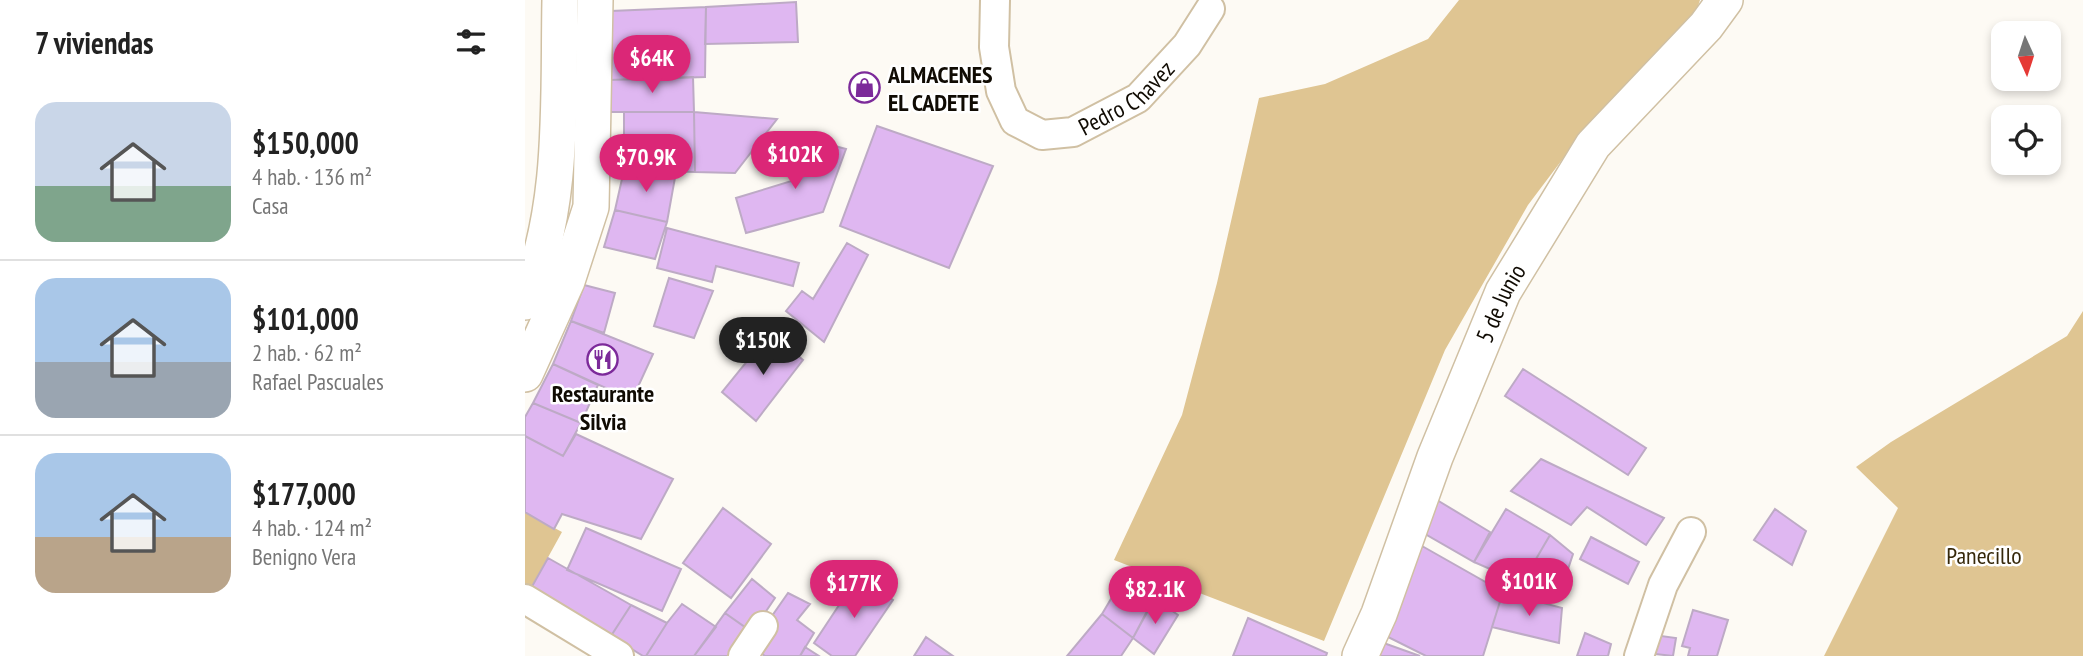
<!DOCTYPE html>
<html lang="es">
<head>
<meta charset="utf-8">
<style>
	:root { --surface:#fff; --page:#f2f2f2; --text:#222; --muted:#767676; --line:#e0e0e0; --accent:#db2777 }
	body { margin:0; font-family:"PT Sans Narrow",sans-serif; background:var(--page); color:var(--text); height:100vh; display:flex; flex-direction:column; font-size:26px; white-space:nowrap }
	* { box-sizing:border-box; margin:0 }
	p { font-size:23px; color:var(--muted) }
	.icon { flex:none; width:38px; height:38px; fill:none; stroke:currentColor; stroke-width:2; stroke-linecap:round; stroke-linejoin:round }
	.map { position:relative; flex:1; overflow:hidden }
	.sheet { display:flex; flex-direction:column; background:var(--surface); width:525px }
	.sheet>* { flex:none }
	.needle { width:46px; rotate:177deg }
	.fabs { position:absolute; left:1466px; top:21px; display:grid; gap:14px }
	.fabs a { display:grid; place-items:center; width:70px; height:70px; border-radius:14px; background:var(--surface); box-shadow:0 4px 10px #0003; font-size:35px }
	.price { position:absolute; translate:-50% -60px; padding:0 16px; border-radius:24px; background:var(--accent); color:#fff; font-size:23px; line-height:46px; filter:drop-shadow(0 2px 4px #0008) }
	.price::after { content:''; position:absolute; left:50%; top:42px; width:21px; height:16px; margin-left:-10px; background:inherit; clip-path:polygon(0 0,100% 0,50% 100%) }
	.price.selected { background:#222; color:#fff }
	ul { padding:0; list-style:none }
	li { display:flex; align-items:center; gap:21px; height:175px; padding:0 35px }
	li+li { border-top:2px solid var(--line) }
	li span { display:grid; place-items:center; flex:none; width:196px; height:140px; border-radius:21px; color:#555 }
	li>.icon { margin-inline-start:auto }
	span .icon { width:84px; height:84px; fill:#fffc; stroke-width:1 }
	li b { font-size:30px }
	h2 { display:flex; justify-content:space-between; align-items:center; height:84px; padding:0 35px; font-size:30px }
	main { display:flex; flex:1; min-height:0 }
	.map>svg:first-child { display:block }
</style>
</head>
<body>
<main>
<section class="sheet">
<h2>7 viviendas<svg class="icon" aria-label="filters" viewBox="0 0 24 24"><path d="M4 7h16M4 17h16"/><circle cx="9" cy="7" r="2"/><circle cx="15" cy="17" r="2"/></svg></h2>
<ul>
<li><span style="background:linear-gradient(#c9d6e8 60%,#7fa58c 0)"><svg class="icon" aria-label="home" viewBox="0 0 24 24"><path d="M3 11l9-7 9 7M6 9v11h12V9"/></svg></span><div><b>$150,000</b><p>4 hab. · 136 m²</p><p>Casa</p></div></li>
<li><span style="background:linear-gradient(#a9c7e8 60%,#9aa5b1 0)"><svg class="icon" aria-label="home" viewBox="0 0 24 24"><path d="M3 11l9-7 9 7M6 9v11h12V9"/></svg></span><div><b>$101,000</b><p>2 hab. · 62 m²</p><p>Rafael Pascuales</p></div></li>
<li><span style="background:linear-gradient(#a9c7e8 60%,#b9a48a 0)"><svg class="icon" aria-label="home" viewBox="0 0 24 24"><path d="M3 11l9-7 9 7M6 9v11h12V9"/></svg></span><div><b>$177,000</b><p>4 hab. · 124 m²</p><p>Benigno Vera</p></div></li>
</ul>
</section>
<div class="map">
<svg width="1558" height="656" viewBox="0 0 1558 656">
	<rect width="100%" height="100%" fill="#fdfaf4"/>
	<path fill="#dfc592" d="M934 0H1175L1171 12 1061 128 1003 205 920 350 799 641 589 560 657 415 692 283 734 98 800 84 903 39Z
		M1558 311V656H1299L1373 508 1331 467 1366 442 1542 336Z
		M0 512 37 532 5 590 0 587Z"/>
	<path fill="#dfb7f1" stroke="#bdaac5" stroke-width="2" d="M271 2 273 42 180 44 181 7Z
		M181 7 180 77 85 80 86 11Z
		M168 77 169 112H85V80Z
		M99 112H169L170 172 99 170Z
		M169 112 252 119 210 173 170 172Z
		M352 126 468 166 424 268 315 226Z
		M283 139 321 149 298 212 221 233 211 198 270 180Z
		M99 170 151 172 142 222 90 210Z
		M90 210 142 222 130 259 79 247Z
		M142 228 274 263 268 286 191 266 187 282 132 268Z
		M322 243 343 255 299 342 261 311 277 291 288 299Z
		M144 278 188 291 169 338 129 326Z
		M59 285 90 293 79 333 46 321Z
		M46 321 128 354 107 400 28 364Z
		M245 333 278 360 231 421 197 392Z
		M28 364 73 385 56 423 8 403Z
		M998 369 1121 448 1103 475 980 396Z
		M8 403 56 423 38 456 0 436V417Z
		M51 434 148 479 116 539 37 514 29 529 0 512V436L38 456Z
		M1016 459 1139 518 1121 545 1062 507 1046 525 986 491Z
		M907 497 965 532 949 562 895 531Z
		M198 508 246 544 206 598 158 563Z
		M981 509 1025 535 997 583 949 562Z
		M1250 509 1281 531 1267 565 1229 540Z
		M61 528 156 569 137 611 42 570Z
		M1025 535 1048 554 1034 596 997 583Z
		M1066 537 1114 562 1103 584 1055 559Z
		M897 546 978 592 958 656H901L859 635Z
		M23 558 106 605 86 636 5 590Z
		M334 575 368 600 330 656H307L289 643Z
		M227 579 250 598 227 632 200 613Z
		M596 582 626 605 608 638 577 614Z
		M978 592 1037 608 1034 643 967 627Z
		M263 593 285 604 272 620 289 633 275 656H240L226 646Z
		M629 598 653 615 629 654 608 638Z
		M157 604 191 627 169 656H121L142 623Z
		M106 605 142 623 121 656H118L86 636Z
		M1168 610 1203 620 1192 656H1163L1165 648 1157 646Z
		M200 613 227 632 210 656H169Z
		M577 614 608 638 596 656H542Z
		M723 618 802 653 801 656H708Z
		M1107 632 1151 638 1148 656 1104 651Z
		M1060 633 1086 644 1083 656H1052Z
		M401 637 428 656H389Z
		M853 641 895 656H847Z
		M280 647 294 656H275Z"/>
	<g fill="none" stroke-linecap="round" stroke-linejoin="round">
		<defs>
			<g id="minor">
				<path id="s1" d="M470 0 469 47 476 91 490 121 517 135 548 132 613 98 662 45 685 9"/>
				<path d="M0 599 94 656"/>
				<path d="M218 656 238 626"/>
				<path d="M1114 656 1138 585 1166 532"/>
			</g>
			<g id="tertiary">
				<path d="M0 302C40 207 33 101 35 0"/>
				<path d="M0 374 42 281 66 207 70 0"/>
				<path id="s2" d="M835 656 854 614 910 457 978 292 1068 145 1181 26 1200 0"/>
			</g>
		</defs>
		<use href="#minor" stroke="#d0c0a3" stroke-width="32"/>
		<use href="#tertiary" stroke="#d0c0a3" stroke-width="38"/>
		<use href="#minor" stroke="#fff" stroke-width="28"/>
		<use href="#tertiary" stroke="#fff" stroke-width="35"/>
	</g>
	<defs>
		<symbol id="shop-ring" viewBox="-11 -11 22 22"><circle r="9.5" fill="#fff" stroke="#7c2a9a" stroke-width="1.5"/><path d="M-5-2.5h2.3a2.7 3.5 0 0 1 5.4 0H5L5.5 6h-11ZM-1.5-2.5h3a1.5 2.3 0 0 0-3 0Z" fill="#7c2a9a"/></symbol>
		<symbol id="restaurant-ring" viewBox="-11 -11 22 22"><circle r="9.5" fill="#fff" stroke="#7c2a9a" stroke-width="1.5"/><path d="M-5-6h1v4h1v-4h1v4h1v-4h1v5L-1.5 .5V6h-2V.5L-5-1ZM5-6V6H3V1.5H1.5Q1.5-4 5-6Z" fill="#7c2a9a"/></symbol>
	</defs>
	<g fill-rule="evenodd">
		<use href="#shop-ring" x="322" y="70" width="35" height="35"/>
		<use href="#restaurant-ring" x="60" y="342" width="35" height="35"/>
	</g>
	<g text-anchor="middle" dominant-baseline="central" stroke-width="5" stroke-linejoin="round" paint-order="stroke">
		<g font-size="24" font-weight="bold" fill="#100b03" stroke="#fff" text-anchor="start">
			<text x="363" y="74">ALMACENES<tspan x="363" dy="28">EL CADETE</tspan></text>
			<text x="78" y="393" text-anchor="middle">Restaurante<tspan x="78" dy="28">Silvia</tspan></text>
		</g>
		<g font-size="24" fill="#100b03" stroke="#fff">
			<text stroke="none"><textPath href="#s1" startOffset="250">Pedro Chavez</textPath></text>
			<text stroke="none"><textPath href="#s2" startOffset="380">5 de Junio</textPath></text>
		</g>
		<g font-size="24" fill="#36280a" stroke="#fff">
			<text x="1459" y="555">Panecillo</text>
		</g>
	</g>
</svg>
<div class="fabs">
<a><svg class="needle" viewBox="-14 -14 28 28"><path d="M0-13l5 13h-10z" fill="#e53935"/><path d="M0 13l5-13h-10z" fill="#767676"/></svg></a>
<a><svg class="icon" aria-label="locate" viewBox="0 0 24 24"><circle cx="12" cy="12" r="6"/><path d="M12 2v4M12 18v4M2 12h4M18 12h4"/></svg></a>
</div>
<b class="price" style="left:127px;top:95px">$64K</b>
<b class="price" style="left:270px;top:191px">$102K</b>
<b class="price" style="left:121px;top:194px">$70.9K</b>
<b class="price selected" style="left:238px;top:377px">$150K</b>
<b class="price" style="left:1004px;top:618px">$101K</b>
<b class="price" style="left:329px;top:620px">$177K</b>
<b class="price" style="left:630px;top:626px">$82.1K</b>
</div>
</main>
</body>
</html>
